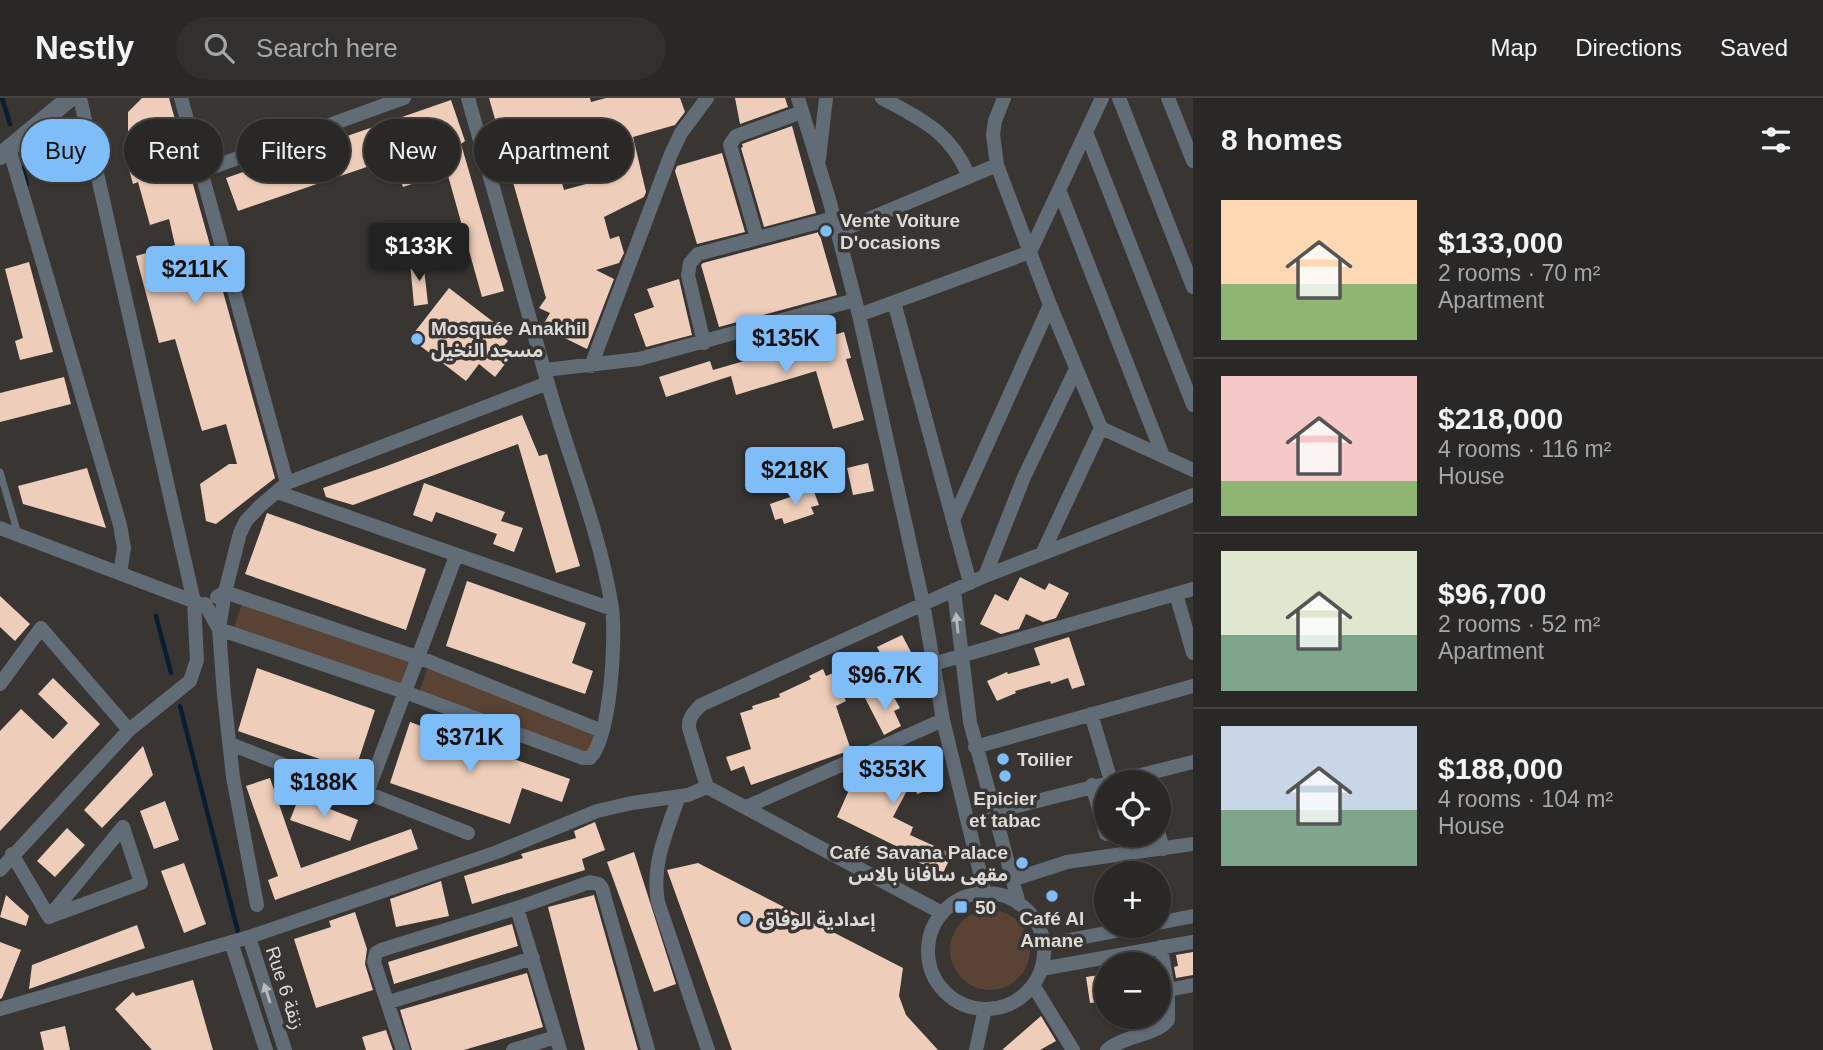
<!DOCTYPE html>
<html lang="en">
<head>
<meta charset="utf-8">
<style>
	:root { --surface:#2a2826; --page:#32302e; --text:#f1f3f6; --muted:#a5a6a7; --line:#464443; --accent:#7fbdf9 }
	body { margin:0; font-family:Arial,"Noto Sans Arabic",sans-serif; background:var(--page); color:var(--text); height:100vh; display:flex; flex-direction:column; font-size:26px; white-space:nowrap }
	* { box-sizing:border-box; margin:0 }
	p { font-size:23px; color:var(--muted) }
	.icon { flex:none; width:38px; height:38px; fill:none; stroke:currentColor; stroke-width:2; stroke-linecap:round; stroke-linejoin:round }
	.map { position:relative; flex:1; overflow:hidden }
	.sheet { display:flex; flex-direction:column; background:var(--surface); width:630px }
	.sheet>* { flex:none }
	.hud { position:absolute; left:21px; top:21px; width:665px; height:63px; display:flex; gap:14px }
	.buttons { position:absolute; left:1094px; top:672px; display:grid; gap:14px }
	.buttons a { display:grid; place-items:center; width:77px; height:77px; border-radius:50%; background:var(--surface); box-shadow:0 2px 5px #0004,0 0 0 2px var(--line); font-size:35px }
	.price { position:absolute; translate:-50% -60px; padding:0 16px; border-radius:7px; background:var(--accent); color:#111; font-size:23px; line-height:46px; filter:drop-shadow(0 2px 4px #0008) }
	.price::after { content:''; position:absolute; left:50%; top:42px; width:21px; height:16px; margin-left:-10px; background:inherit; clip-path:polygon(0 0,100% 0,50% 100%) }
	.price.active { background:#222; color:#fff }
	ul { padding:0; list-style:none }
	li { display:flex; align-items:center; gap:21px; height:175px; padding:0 28px }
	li+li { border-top:2px solid var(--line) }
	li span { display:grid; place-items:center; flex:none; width:196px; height:140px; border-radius:0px; color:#555 }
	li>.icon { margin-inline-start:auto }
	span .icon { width:84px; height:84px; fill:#fffc; stroke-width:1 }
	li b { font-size:30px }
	h2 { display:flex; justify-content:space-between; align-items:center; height:84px; padding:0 28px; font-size:30px }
	.pill { padding:0 24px; border-radius:32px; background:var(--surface); box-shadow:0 2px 5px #0004,0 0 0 2px var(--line); font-size:24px; line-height:63px }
	.pill.active { background:var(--accent); color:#111 }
	header { display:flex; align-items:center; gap:42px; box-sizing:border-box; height:98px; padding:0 35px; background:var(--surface); border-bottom:2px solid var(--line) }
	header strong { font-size:33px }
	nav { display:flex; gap:38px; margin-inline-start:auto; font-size:24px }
	.search { width:490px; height:63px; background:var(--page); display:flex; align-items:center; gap:18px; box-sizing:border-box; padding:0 24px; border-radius:38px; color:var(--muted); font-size:26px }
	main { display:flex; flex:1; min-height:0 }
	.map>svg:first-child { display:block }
</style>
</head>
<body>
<header>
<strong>Nestly</strong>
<div class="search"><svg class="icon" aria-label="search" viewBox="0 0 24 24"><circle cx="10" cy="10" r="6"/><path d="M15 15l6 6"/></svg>Search here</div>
<nav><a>Map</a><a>Directions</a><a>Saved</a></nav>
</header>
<main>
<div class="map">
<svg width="1193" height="952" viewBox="0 0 1193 952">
	<rect width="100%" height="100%" fill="#383533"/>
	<path fill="#5a4334" d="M242 505 411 557 399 589 234 530Z
		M430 564 597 635 589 657 419 594Z
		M950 852a40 40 0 1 1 80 0a40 40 0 1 1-80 0Z"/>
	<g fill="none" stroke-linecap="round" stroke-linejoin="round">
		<path stroke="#081d2f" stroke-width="4.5" d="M2 0 10 26
			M22 70 27 86
			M156 518 171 575
			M180 608 238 834"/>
	</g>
	<path fill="#eeceba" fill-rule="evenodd" d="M142 0H169L275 380 216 426 206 423 200 386 229 366H237L226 326 202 333 175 241 159 245 136 158 175 147 169 121 150 127 138 84 133 86 124 53 128 51V14Z
		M489 0H590L591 4 606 0H680L685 14 675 27 633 39 646 94 644 99 604 119 610 141 619 138 624 155 619 165 596 172 614 181 587 251 542 229 550 215 539 210 546 200ZM581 38 590 71 582 73 586 86 564 92 553 54 562 52 560 44Z
		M735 0H785L788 9 740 26Z
		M451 2 465 43 461 46 504 193 482 199 447 74 403 89 393 60 238 113 226 80Z
		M792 28 816 115 764 129 741 50 743 49 742 46Z
		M722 55 745 134 697 146 675 73 677 68Z
		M819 134 837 197 719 229 701 167 703 165Z
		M423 162 428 206 414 208 410 164Z
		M29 164 53 254 20 262 15 243 23 240 5 171Z
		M679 181 692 237 646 249 634 216 654 209 647 191Z
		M449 190 500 229 496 234 508 243 501 251 515 253 495 279 479 266 466 283 410 240Z
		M844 234 851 260 846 261 864 322 833 331 816 273 736 297 731 278 666 299 659 279 710 263 713 272Z
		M64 279 71 306 0 324V295Z
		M522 317 539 358 547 356 580 468 556 475 518 346 353 407 326 399 323 390 384 369Z
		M868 365 874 393 853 397 847 370Z
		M87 370 106 430 23 406 18 388Z
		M424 385 505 414 501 423 523 430 514 454 493 446 497 436 478 429 436 414 432 424 413 417Z
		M813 391 819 407 811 409 814 416 784 426 782 420 775 422 770 406Z
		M267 415 426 471 406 532 245 476Z
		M1020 479 1045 492 1049 485 1069 495 1056 520 1043 524 1026 516 1019 531 1001 536 980 526 995 496 1008 503Z
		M467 483 586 525 572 565 593 573 585 596 446 548Z
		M0 498 30 526 15 543 0 529Z
		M902 537 920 571 895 584 877 549Z
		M1069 539 1085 587 1072 591 1068 580 1051 586 1050 583 1015 593 1016 595 997 603 987 583 1007 574 1008 576 1040 567 1034 550Z
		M257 570 375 612 355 673 238 633Z
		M823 571 826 578 833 575 846 603 836 608 851 652 751 687 744 668 731 673 726 659 751 651 740 615 753 611 752 608 780 599 779 596 811 581 809 578Z
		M53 580 100 626 0 733V633L21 611 53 641 68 625 38 596Z
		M891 594 900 610 894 613 901 628 884 637 865 600 876 595 878 600Z
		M410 624 570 681 562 704 522 690 510 726 390 685Z
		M143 648 153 677 102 730 84 712Z
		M929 654 941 688 917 696 912 683 893 719 913 729 910 737 952 756 943 775 906 759 908 754 837 719 853 683 867 666 878 661 899 667Z
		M270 680 301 770 411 731 418 751 275 802 268 782 278 778 246 688Z
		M299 699 358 722 350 743 290 722Z
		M165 703 179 742 154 751 140 713Z
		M595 724 605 752 582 761 585 772 472 806 464 778 523 760 521 756 576 740 574 733Z
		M67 730 85 747 55 779 37 763Z
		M634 754 676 886 654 894 607 764Z
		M184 765 206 826 184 835 161 773Z
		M698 765 903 870 899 898 906 917 938 952H732L667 772Z
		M441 783 449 818 396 829 390 801Z
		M6 797 29 818 26 828 0 819Z
		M594 797 638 952H585L548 809Z
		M355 814 367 851 365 866 373 892 316 910 294 841 331 829 329 823Z
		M512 826 518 848 394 886 388 864Z
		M137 827 145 850 29 891 32 867Z
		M0 844 21 852 2 900 0 901Z
		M1193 854V877L1176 880 1174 869 1178 868 1176 857Z
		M527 875 543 929 464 952H412L400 912Z
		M1106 876V903L1090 905 1086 879Z
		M193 882 213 952H152L115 911 133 894 136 898Z
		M1041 918 1056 943 1040 952H1002Z
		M65 928 70 952H44L40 934Z
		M386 932 393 952H366L362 939Z"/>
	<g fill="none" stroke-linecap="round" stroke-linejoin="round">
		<path stroke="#626c76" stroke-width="7" d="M0 374 18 436"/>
		<path stroke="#626c76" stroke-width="14" d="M181 0 287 385
			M798 0 829 101 859 217 923 505 943 622 985 795
			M882 0C924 23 949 33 969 78
			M1004 0 995 23 993 36 997 67 1050 207 1101 330 1193 372
			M1119 0 1193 189
			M1168 0 1193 63
			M1086 34 1193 307
			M9 50 120 427 124 450 120 475
			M819 61 826 0
			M202 73 404 0
			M1060 94 1163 358
			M838 134 997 67
			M757 140 730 47 736 38 802 14
			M894 204 970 485
			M859 217 1030 154 1102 0
			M704 245 688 177 690 165 698 156 834 120
			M591 268 671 56 681 35 707 0
			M545 272 639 261 855 202
			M277 394 612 511
			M953 422 1050 207
			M0 430 198 505
			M1043 454 1101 330
			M985 478 1024 379 1076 271
			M954 492 970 624 1019 806
			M1176 496 1193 555
			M217 499 225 494 428 563 602 633
			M205 506 219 531 405 594 583 660H590C611 638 616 541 612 510 600 433 569 361 548 286 521 191 494 96 468 0
			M933 566 1193 491
			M0 586 41 530 129 632
			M1091 616 1111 683
			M230 646 284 667 367 695 468 735
			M975 649 1193 588
			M1092 687 1106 736
			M367 695 456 458
			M679 698C667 733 651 767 658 804L708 952
			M746 709 943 622
			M993 714 1193 664
			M1158 733 1163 751
			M12 756 49 819 141 785 123 729 49 819
			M0 772 129 632 190 583 197 562 194 504 80 0
			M1012 782 1067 764 1193 746
			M928 853a58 58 0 1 1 116 0a58 58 0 1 1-116 0Z
			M257 807 233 679 224 597 219 531 225 494 240 435 246 423 260 408 287 385 548 285
			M517 810 560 952
			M942 815 707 689 689 630C688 620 694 614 701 607L985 478 1193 397
			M1158 825 1193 818
			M249 839 285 952
			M231 844 266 952
			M1043 847 1142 828
			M1041 871 1193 844
			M1033 887 1073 952
			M1168 892 1193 887
			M389 904 533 860
			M0 911 249 839 497 754 597 713 632 705 688 697 707 689
			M403 952 374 864 376 855 381 852 517 810 590 784 599 786 602 790 648 952
			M513 952 556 939
			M976 952 985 911
			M1107 952C1124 937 1156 938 1168 922V892L1161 849"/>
		<path stroke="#626c76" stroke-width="18" d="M0 58 70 0"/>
	</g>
	<defs><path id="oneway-solid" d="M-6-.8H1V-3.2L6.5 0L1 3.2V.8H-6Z" transform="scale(1.75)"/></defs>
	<g fill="#b8babc">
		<use href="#oneway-solid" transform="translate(957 525) rotate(-96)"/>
		<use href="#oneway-solid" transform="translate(267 895) rotate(-108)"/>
	</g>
	<g fill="#7fbdf9" stroke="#383533" stroke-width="2.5">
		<circle cx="826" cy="133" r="7"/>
		<circle cx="417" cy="241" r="7"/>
		<circle cx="1003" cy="661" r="7"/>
		<circle cx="1005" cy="678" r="7"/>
		<circle cx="1022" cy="765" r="7"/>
		<circle cx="1052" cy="798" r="7"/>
		<rect x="954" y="802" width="14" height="14" rx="3.5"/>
		<circle cx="745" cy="821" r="7"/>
	</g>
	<g text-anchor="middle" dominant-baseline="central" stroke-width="7" stroke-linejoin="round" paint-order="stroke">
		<g font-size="19" font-weight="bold" fill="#dddbda" stroke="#383533" text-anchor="start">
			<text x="840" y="122">Vente Voiture<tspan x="840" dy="22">D'ocasions</tspan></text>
			<text x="431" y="230">Mosquée Anakhil<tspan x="431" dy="22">مسجد النخيل</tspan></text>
			<text x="1017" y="661">Toilier</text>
			<text x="1005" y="700" text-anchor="middle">Epicier<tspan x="1005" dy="22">et tabac</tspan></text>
			<text x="1008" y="754" text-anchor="end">Café Savana Palace<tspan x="1008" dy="22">مقهى سافانا بالاس</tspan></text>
			<text x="975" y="809">50</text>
			<text x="1052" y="820" text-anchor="middle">Café Al<tspan x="1052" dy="22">Amane</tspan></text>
			<text x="759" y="821">إعدادية الوفاق</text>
		</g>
		<g font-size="19" fill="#dddbda" stroke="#383533">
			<text transform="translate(285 890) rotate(72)">Rue 6 زنقة</text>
		</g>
	</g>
</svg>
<div class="buttons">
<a><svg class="icon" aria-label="locate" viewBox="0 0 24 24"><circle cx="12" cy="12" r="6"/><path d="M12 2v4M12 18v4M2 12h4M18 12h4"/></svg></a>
<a>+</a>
<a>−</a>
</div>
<b class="price active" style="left:419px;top:185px">$133K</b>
<b class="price" style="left:195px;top:208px">$211K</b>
<b class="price" style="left:786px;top:277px">$135K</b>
<b class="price" style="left:795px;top:409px">$218K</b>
<b class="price" style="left:885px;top:614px">$96.7K</b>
<b class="price" style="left:470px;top:676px">$371K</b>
<b class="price" style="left:893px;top:708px">$353K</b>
<b class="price" style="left:324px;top:721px">$188K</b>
<div class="hud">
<a class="pill active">Buy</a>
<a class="pill">Rent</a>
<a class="pill">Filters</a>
<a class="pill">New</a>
<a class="pill">Apartment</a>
</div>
</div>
<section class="sheet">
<h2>8 homes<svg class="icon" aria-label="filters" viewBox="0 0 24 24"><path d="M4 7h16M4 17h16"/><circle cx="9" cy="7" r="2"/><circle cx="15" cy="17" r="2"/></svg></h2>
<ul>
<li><span style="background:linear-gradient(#ffd9b3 60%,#8fb573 0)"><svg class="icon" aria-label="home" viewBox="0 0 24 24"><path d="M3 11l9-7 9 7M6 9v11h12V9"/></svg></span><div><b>$133,000</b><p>2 rooms · 70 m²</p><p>Apartment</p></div></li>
<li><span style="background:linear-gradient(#f6c9c9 75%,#8fb573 0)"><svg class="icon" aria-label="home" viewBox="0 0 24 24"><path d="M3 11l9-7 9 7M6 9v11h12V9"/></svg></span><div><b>$218,000</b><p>4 rooms · 116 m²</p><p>House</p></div></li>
<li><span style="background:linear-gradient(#dfe7d0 60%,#7fa58c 0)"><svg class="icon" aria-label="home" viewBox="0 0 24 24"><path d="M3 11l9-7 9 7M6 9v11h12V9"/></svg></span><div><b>$96,700</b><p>2 rooms · 52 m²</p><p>Apartment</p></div></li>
<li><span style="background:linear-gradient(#c9d6e8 60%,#7fa58c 0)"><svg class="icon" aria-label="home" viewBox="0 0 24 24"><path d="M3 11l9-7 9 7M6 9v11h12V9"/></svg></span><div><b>$188,000</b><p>4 rooms · 104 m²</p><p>House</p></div></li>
</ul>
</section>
</main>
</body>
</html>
